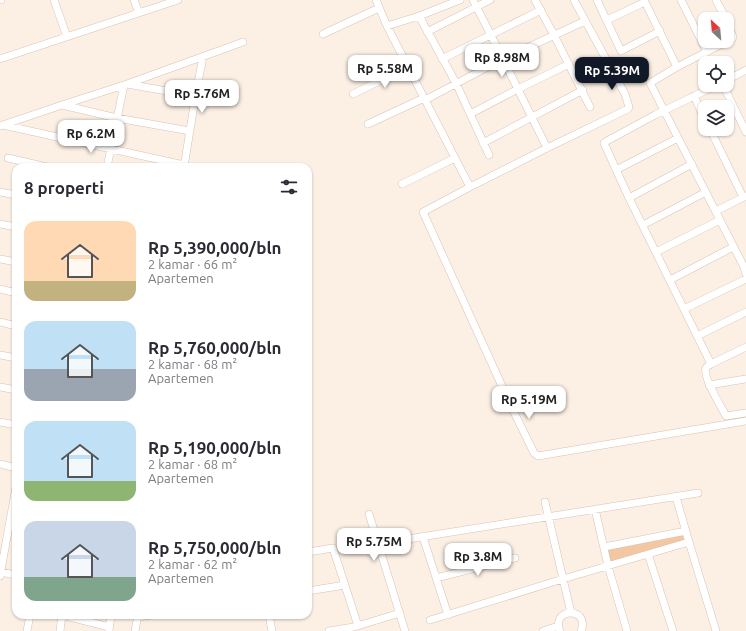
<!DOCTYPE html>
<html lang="id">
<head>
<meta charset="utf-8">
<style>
	:root { --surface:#fff; --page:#f2f2f3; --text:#2b2b33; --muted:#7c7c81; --accent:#111827 }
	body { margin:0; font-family:Ubuntu,sans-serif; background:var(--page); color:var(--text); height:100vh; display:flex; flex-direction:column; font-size:15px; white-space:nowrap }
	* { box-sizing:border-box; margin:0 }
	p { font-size:13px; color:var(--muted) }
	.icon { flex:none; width:22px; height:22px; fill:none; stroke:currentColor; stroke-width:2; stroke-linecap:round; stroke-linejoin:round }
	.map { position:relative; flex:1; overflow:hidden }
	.side { position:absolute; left:12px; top:163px; width:300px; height:456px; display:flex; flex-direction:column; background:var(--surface); border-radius:12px; box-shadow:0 1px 3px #0004 }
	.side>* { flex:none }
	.needle { width:26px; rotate:334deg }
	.fabs { position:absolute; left:698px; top:12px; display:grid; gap:8px }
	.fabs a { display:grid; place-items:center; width:36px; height:36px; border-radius:8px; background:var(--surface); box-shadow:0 1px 3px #0004; font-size:20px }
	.price { position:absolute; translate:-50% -34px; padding:0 9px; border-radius:8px; background:#fff; color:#222; font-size:13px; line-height:26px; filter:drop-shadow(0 1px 2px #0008) }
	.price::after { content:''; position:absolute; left:50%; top:24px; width:12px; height:9px; margin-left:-6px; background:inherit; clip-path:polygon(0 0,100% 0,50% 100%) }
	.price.active { background:var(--accent); color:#fff }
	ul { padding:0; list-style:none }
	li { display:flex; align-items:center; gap:12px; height:100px; padding:0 12px }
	li span { display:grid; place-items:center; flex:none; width:112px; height:80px; border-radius:12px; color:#555 }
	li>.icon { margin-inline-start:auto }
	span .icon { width:48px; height:48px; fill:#fffc; stroke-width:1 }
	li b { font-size:17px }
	h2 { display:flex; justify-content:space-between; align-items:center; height:48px; padding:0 12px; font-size:17px }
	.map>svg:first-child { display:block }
</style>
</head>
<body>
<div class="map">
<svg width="746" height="631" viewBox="0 0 746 631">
	<rect width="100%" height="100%" fill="#fcf0e5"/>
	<path fill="#f3c7a1" d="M683 535 684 540 610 562 607 550Z"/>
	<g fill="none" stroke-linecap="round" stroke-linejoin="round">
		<defs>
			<path id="minor" d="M0 0H1
				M54 0 67 37
				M134 0 139 13
				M376 0 387 26 470 187 547 148 628 109 629 107 625 94 574 0
				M473 0 503 59 547 148
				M535 0 554 35 590 107
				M597 0 621 51 660 31
				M644 0 677 67
				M681 0 707 52
				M716 0 726 19
				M419 16 456 83 489 155
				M607 20 645 2
				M727 22 733 37 732 39 677 67 650 83 744 267 746 274
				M387 26 419 16 460 0
				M427 32 490 0
				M323 34 379 8
				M0 59 178 0
				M442 59 541 10
				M727 80 746 70
				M127 84 195 96
				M717 85 655 115 605 142 604 143 629 198 711 364C711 364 706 367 706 368 702 376 722 408 726 416L746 413
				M723 85 746 132
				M353 94 408 67
				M694 96 705 120
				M425 100 503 59 585 21
				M62 105 117 118 190 131
				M470 114 518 89 569 64
				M368 124 424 98
				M3 125 184 165
				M0 126 62 105 127 84 243 42
				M710 129 743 197
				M483 143 583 90
				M8 158 47 167
				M107 167 124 85
				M184 167 196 93 203 57
				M616 170 678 138
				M402 184 455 158
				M470 187 423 212 511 406 534 453 538 456 746 421
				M0 192 16 195
				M629 198 692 164
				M716 211 746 196
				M0 224 16 227
				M643 225 706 192
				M656 252 720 220
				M0 259 16 262
				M670 280 733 247
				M0 289 16 293
				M684 309 746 279
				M0 322 16 326
				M697 336 746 312
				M0 355 16 358
				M711 364 746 347
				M709 385 746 379
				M0 387 16 390
				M0 422 16 425
				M0 464 16 468
				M676 497 689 542 716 631
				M545 502 571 613
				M595 509 608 566 627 631
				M369 514 405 631
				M423 537 448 615
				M408 539 698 493
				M604 547 686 531
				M308 552 333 548 358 626
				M648 554 673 631
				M0 572 16 575
				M0 576 16 487
				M436 578 515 558
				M308 591 345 585
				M62 615 109 627
				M269 615 272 631
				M138 617 151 615
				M430 620 563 579 689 542
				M27 631 30 615
				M60 631 62 615
				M109 631 111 615
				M135 631 138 615
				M329 631 354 627 400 613
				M543 631 558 626
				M560 631C550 607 591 607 581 631"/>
		</defs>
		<use href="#minor" stroke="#d7c3b1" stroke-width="8"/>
		<use href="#minor" stroke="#fff" stroke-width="7"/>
	</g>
</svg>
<div class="fabs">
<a><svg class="needle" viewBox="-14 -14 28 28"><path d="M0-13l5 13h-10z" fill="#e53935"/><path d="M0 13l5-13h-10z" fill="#7c7c81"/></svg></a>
<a><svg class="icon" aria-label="locate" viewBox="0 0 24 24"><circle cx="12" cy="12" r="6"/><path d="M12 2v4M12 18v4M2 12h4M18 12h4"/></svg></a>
<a><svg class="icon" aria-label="layers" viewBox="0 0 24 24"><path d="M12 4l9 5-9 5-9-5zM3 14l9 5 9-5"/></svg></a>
</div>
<b class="price" style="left:502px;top:78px">Rp 8.98M</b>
<b class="price" style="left:385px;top:89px">Rp 5.58M</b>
<b class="price active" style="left:612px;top:91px">Rp 5.39M</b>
<b class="price" style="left:202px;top:114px">Rp 5.76M</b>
<b class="price" style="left:91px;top:154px">Rp 6.2M</b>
<b class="price" style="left:529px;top:420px">Rp 5.19M</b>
<b class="price" style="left:374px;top:562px">Rp 5.75M</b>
<b class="price" style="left:478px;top:577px">Rp 3.8M</b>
<section class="side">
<h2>8 properti<svg class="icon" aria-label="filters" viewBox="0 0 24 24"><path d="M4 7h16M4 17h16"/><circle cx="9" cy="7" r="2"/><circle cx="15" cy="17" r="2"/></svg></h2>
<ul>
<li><span style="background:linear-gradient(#ffd9b3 75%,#c2b280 0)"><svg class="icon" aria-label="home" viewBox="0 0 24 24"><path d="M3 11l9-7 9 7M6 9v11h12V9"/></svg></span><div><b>Rp 5,390,000/bln</b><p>2 kamar · 66 m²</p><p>Apartemen</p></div></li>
<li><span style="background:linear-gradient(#bfe0f5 60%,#9aa5b1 0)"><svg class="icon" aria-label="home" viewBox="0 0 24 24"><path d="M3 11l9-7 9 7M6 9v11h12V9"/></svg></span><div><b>Rp 5,760,000/bln</b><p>2 kamar · 68 m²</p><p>Apartemen</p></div></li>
<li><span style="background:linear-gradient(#bfe0f5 75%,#8fb573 0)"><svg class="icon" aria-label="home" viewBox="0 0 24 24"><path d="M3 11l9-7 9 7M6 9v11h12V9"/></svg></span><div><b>Rp 5,190,000/bln</b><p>2 kamar · 68 m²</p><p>Apartemen</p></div></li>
<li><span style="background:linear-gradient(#c9d6e8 70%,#7fa58c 0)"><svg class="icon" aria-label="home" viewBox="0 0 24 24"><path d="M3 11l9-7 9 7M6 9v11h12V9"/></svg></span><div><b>Rp 5,750,000/bln</b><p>2 kamar · 62 m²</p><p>Apartemen</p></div></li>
</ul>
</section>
</div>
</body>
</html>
